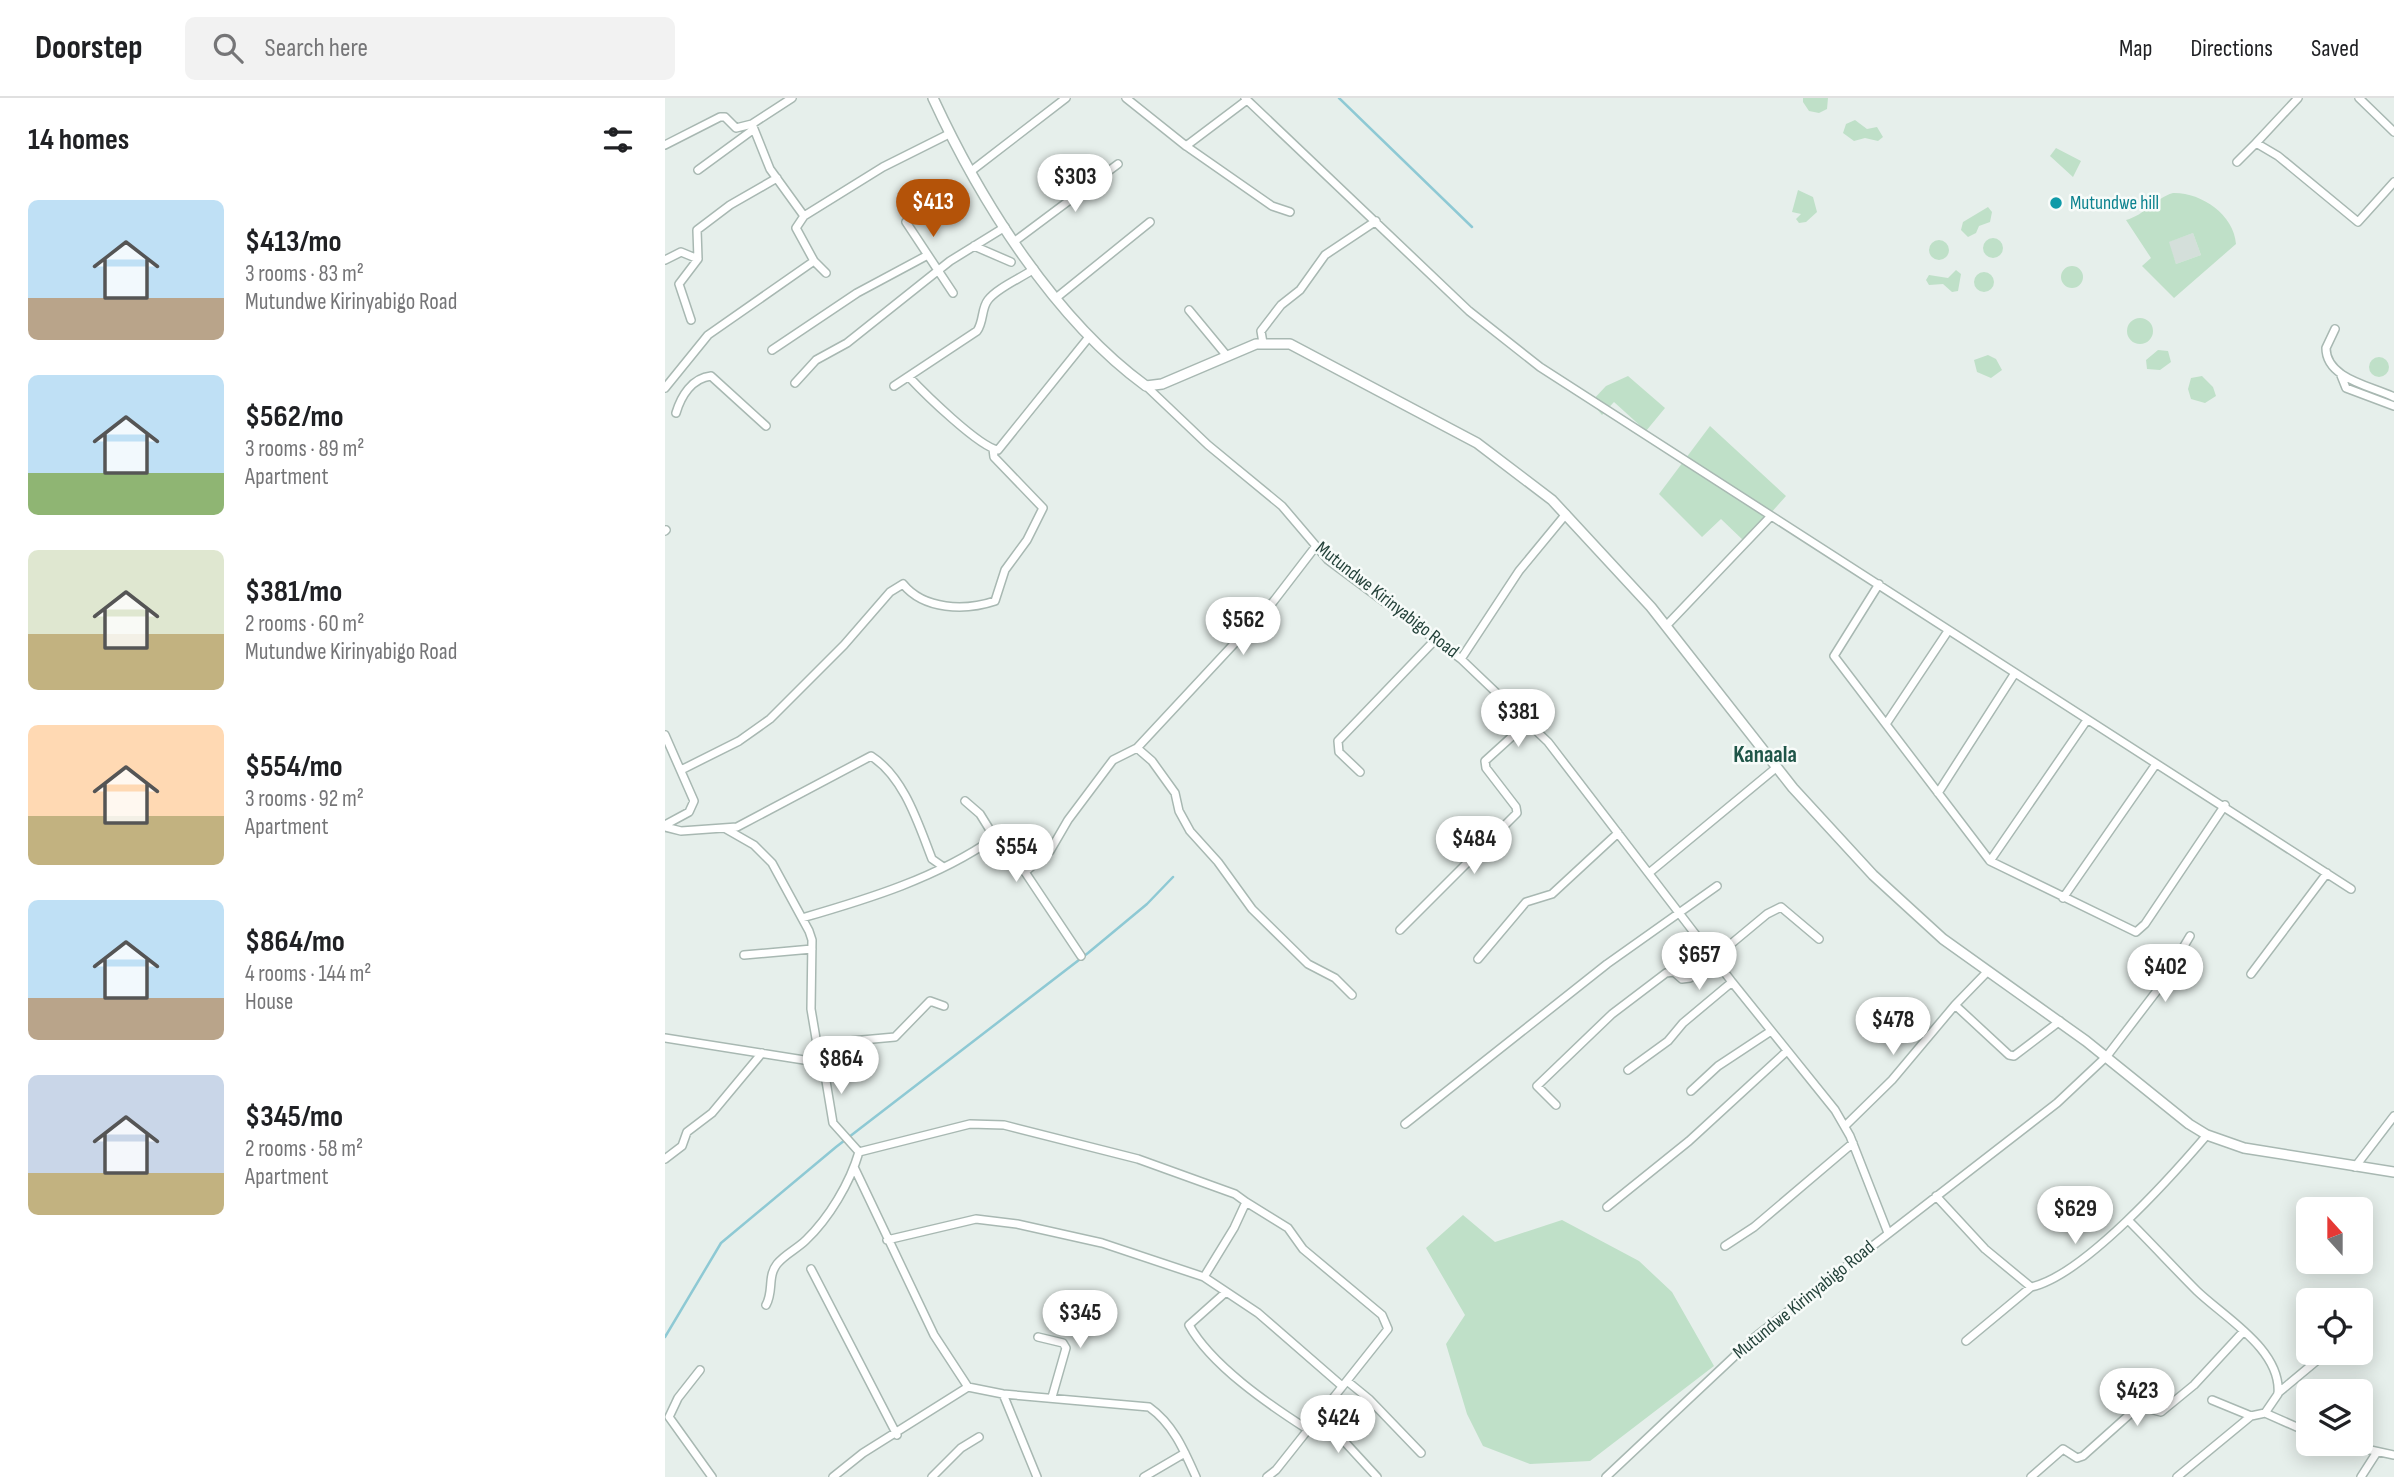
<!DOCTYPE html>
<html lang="en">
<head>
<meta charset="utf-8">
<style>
	:root { --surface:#fff; --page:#f2f2f2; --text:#202124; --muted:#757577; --line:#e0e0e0; --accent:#b45309 }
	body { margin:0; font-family:"Sofia Sans Condensed",sans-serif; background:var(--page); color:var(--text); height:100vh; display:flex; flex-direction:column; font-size:26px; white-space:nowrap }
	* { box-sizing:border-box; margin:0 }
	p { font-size:23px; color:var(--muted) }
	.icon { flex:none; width:38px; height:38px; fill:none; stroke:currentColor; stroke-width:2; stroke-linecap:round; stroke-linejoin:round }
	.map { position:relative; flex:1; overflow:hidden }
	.sheet { display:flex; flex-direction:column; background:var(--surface); width:665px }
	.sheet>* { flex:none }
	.needle { width:46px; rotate:339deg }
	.tools { position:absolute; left:1631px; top:1099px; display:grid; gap:14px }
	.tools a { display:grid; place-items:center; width:77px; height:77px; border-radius:10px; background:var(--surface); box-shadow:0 4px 18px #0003; font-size:35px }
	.price { position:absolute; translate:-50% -60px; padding:0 16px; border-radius:24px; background:#fff; color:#222; font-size:23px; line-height:46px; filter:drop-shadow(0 2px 4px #0008) }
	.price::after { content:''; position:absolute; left:50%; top:42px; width:21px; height:16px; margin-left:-10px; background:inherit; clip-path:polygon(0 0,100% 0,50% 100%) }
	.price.selected { background:var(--accent); color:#fff }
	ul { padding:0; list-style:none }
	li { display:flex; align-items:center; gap:21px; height:175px; padding:0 28px }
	li span { display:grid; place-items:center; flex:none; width:196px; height:140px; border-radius:10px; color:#555 }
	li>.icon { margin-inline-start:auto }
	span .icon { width:84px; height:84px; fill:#fffc; stroke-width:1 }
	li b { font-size:30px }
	h2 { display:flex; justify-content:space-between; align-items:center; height:84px; padding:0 28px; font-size:30px }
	header { display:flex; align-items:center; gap:42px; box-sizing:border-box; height:98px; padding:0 35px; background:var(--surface); border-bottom:2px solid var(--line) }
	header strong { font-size:33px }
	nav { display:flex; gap:38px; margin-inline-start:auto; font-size:24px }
	.search { width:490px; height:63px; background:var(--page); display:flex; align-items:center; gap:18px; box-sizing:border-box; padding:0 24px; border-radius:10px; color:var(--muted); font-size:26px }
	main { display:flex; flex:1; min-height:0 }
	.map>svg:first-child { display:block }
</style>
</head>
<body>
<header>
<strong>Doorstep</strong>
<div class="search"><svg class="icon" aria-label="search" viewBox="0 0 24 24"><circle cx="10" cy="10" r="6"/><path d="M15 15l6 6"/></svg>Search here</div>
<nav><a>Map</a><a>Directions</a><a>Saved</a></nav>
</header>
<main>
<section class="sheet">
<h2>14 homes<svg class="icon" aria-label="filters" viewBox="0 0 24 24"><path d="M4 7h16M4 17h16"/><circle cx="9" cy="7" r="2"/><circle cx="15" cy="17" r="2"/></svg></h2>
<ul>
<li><span style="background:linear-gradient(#bfe0f5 70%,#b9a48a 0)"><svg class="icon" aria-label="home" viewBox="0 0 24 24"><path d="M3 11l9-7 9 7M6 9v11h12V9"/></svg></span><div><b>$413/mo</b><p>3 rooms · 83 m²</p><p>Mutundwe Kirinyabigo Road</p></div></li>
<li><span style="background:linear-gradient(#bfe0f5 70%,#8fb573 0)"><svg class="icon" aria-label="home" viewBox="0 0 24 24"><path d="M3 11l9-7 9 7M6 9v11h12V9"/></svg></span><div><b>$562/mo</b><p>3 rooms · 89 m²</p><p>Apartment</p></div></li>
<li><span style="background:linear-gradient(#dfe7d0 60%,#c2b280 0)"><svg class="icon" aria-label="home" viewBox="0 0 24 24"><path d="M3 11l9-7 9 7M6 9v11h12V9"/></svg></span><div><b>$381/mo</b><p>2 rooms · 60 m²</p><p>Mutundwe Kirinyabigo Road</p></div></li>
<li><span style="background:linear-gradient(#ffd9b3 65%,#c2b280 0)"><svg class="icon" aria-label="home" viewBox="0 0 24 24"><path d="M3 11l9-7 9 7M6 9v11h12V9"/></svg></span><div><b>$554/mo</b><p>3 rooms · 92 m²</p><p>Apartment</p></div></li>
<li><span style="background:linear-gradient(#bfe0f5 70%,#b9a48a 0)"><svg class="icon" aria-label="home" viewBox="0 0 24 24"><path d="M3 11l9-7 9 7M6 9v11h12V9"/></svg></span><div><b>$864/mo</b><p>4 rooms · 144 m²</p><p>House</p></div></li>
<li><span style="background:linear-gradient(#c9d6e8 70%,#c2b280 0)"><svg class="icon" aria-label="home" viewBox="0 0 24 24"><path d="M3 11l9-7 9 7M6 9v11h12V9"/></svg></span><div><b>$345/mo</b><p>2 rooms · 58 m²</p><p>Apartment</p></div></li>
</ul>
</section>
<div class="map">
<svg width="1729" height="1379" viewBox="0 0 1729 1379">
	<rect width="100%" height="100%" fill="#e6efeb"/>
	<path fill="#d4dfda" d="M1528 135 1536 157 1511 166 1503 144Z"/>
	<path fill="#bfe0c8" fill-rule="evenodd" d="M1138 0H1163L1162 11 1154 15 1144 13 1138 4Z
		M1190 22 1202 31 1212 29 1218 39 1213 43 1200 40 1189 43 1178 35 1181 26Z
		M1391 50 1416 63 1408 79 1385 58Z
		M1133 92 1148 99 1152 114 1141 124 1134 125 1131 121 1136 116 1127 114Z
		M1508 95C1535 94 1569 116 1571 146L1509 200 1477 168 1486 160 1461 122C1480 117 1490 100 1508 95ZM1528 135 1536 157 1511 166 1504 144Z
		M1323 109 1327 114 1325 124 1314 128 1311 135 1303 139 1296 132 1298 124Z
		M1318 150a10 10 0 1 1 20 0a10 10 0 1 1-20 0Z
		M1264 152a10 10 0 1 1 20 0a10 10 0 1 1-20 0Z
		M1396 179a11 11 0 1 1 22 0a11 11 0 1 1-22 0Z
		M1291 172 1296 176 1293 193 1287 194 1278 186 1264 187 1261 182 1264 177 1283 180Z
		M1309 184a10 10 0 1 1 20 0a10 10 0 1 1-20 0Z
		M1462 233a13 13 0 1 1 26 0a13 13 0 1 1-26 0Z
		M1493 252 1503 253 1506 264 1495 272 1482 271 1481 262Z
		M1323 257 1331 261 1337 272 1326 280 1312 274 1309 262Z
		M1704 269a10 10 0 1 1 20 0a10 10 0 1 1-20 0Z
		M963 278 1000 310 981 333 949 304 937 317 926 304 941 288Z
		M1537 278 1548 289 1551 298 1540 305 1526 301 1523 291 1526 280Z
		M1045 328 1121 398 1080 444 1056 421 1037 439 994 396Z
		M798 1117 830 1144 897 1122 974 1163 1007 1194 1049 1268 925 1363 865 1366 818 1348 802 1316 781 1246 800 1217 761 1150Z"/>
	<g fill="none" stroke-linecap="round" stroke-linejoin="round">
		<path stroke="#8ec9d4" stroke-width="2.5" d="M674 0 807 129
			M0 1239 56 1145 171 1049 423 855 482 806 508 779"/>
		<defs>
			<path id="minor" d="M461 0 521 48 582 2
				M580 0 804 213 875 269 1686 791
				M1633 0 1591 45 1613 58 1693 124 1729 84
				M1694 0 1729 34
				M87 26 105 71 139 118
				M0 47 55 19H60L71 30 87 26 127 0
				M521 48 607 108 625 114
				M1572 64 1591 45
				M33 72 89 31
				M305 74 401 0
				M241 124 288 195
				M350 143 453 66
				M309 148 346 164
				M0 162 16 154 33 161
				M149 163 161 175
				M391 200 485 124
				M524 212 562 258
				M26 222 14 186 33 161 32 132 65 107 112 80
				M1670 231 1661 250C1661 281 1707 288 1729 299
				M598 245 596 233 616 207 635 192 660 157 711 123
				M107 252 192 195 261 158
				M1675 275 1681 290 1729 308
				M244 279C259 295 314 349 333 352L424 239
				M130 285 151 262 182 245 285 163 340 129
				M229 288 312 233C319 223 316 211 323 202 332 190 356 180 369 171
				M481 288 543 347 617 408 663 462 796 561 883 644 1067 884 1170 1012 1185 1038 1223 1135
				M0 290 43 237 149 163 131 130 139 118 218 69 284 36
				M11 315C16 298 27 280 46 278L101 328
				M0 433 1 432
				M651 448 608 504 472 650 487 663 510 695 514 713 525 733 553 764 587 811 643 866 670 880 687 897
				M1214 486 1169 558 1325 763
				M1001 528 1106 418
				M796 561 854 473 901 416
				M1422 622 1325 763 1471 834 1480 826 1560 707
				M1221 626 1283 533
				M0 637 29 703 24 714 0 727
				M16 672 74 643 105 621 179 547 225 494 238 486C259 512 300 513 330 503L340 472 362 442 378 410 329 359 328 351
				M695 674 674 654 673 643 770 542
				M1273 695 1350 575
				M300 703 315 716 341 758 360 774 416 858
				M0 729 16 733 72 729 206 658C239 679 253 725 267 761L277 768
				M61 731 89 747 107 765 144 833 147 842 146 911 155 964
				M360 774 385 753 403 722 448 662 472 650
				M984 775 1112 669
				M1398 800 1491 666
				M137 820C203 801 272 780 329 740
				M735 832 852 715 851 709 821 670 820 663 863 624
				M79 857 147 851
				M813 861 861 804 887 796 953 735
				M1323 873 1290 907 1344 957 1349 958 1395 923
				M1586 876 1662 775
				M0 940 158 965 168 1025 194 1054
				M153 946 230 939 265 903 279 908
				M963 972 1003 943 1018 925 1067 884
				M1026 993 1053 968 1106 933
				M891 1007 872 988 947 916 1001 875 1009 874 1017 881 1025 880 1102 816 1116 809 1154 841
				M740 1026 942 866 1052 788
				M1180 1028 1227 982 1290 907
				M194 1054 305 1026 339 1027 473 1061 570 1096 581 1104 569 1130 539 1179
				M0 1061 17 1048 22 1034 47 1015 97 955
				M189 1069 269 1237 303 1289 338 1296 484 1309C508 1326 519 1352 531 1379
				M1690 1069 1729 1018
				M1271 1098 1320 1151 1366 1189C1418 1178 1507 1078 1542 1037
				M581 1104 623 1130 638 1151 717 1217 723 1231 611 1372 602 1379
				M942 1109 1024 1043 1122 953
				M1464 1123C1487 1146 1509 1170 1532 1193 1559 1219 1617 1252 1613 1296L1600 1315 1586 1318 1547 1302
				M222 1142 311 1121 352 1126 437 1145 539 1179 593 1215 677 1288
				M1060 1148 1089 1129 1188 1045
				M146 1171 232 1337
				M561 1194 524 1227C546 1267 603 1306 642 1331
				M101 1207C109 1193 102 1179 112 1166 120 1156 132 1151 141 1142 164 1120 185 1085 194 1054
				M373 1239 398 1245 401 1250 387 1299
				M1301 1243 1366 1189
				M35 1272 13 1300 4 1319 47 1379
				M682 1283 704 1301 756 1355
				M1613 1295 1661 1255
				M338 1296 372 1379
				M1600 1315 1643 1334
				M655 1317 712 1379
				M1678 1346 1729 1357
				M168 1379 198 1355 303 1289
				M267 1379 296 1350 314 1339
				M479 1379 520 1355
				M941 1379 1090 1239 1392 1005 1442 958 1494 890 1525 838
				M1366 1379 1398 1351 1412 1360 1418 1358 1474 1308 1496 1314 1529 1287 1578 1234
				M1512 1379 1586 1318
				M1696 1379 1712 1354"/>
			<path id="tertiary" d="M268 0C315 102 389 221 481 288L497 286 591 246H625L812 345 887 402 986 509 1128 690 1208 777 1278 841 1421 943 1524 1026 1542 1037 1579 1050 1729 1074"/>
		</defs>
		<use href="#minor" stroke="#a8b8b2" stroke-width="10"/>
		<use href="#tertiary" stroke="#a8b8b2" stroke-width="12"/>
		<use href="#minor" stroke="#fff" stroke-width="7"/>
		<use href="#tertiary" stroke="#fff" stroke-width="9"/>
	</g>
	<circle fill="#0f9aa8" stroke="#f7fbf9" stroke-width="2.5" cx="1391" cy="105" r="7"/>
	<g text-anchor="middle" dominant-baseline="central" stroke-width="5" stroke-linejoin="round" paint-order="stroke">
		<g font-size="19" fill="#0d838f" stroke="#f7fbf9" text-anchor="start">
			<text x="1405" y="105">Mutundwe hill</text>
		</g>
		<g font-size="19" fill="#24423a" stroke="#f7fbf9">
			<text transform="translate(722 502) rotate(38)">Mutundwe Kirinyabigo Road</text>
			<text transform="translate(1139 1202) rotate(-39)">Mutundwe Kirinyabigo Road</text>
		</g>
		<g font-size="23" font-weight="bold" fill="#1f5548" stroke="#f7fbf9">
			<text x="1100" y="657">Kanaala</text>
		</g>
	</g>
</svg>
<div class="tools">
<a><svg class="needle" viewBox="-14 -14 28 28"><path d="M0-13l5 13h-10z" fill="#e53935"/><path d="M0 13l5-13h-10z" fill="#757577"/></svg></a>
<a><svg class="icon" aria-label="locate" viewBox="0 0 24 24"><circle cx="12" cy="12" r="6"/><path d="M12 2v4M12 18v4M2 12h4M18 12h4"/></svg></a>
<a><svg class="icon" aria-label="layers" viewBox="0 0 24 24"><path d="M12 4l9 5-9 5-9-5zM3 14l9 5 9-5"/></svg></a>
</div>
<b class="price" style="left:410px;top:116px">$303</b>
<b class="price selected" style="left:268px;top:141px">$413</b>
<b class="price" style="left:578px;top:559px">$562</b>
<b class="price" style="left:853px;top:651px">$381</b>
<b class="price" style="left:809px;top:778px">$484</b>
<b class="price" style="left:351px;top:786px">$554</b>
<b class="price" style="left:1034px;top:894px">$657</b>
<b class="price" style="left:1500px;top:906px">$402</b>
<b class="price" style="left:1228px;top:959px">$478</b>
<b class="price" style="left:176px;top:998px">$864</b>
<b class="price" style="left:1410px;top:1148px">$629</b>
<b class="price" style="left:415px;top:1252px">$345</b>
<b class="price" style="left:1472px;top:1330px">$423</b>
<b class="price" style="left:673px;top:1357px">$424</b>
</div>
</main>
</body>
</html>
